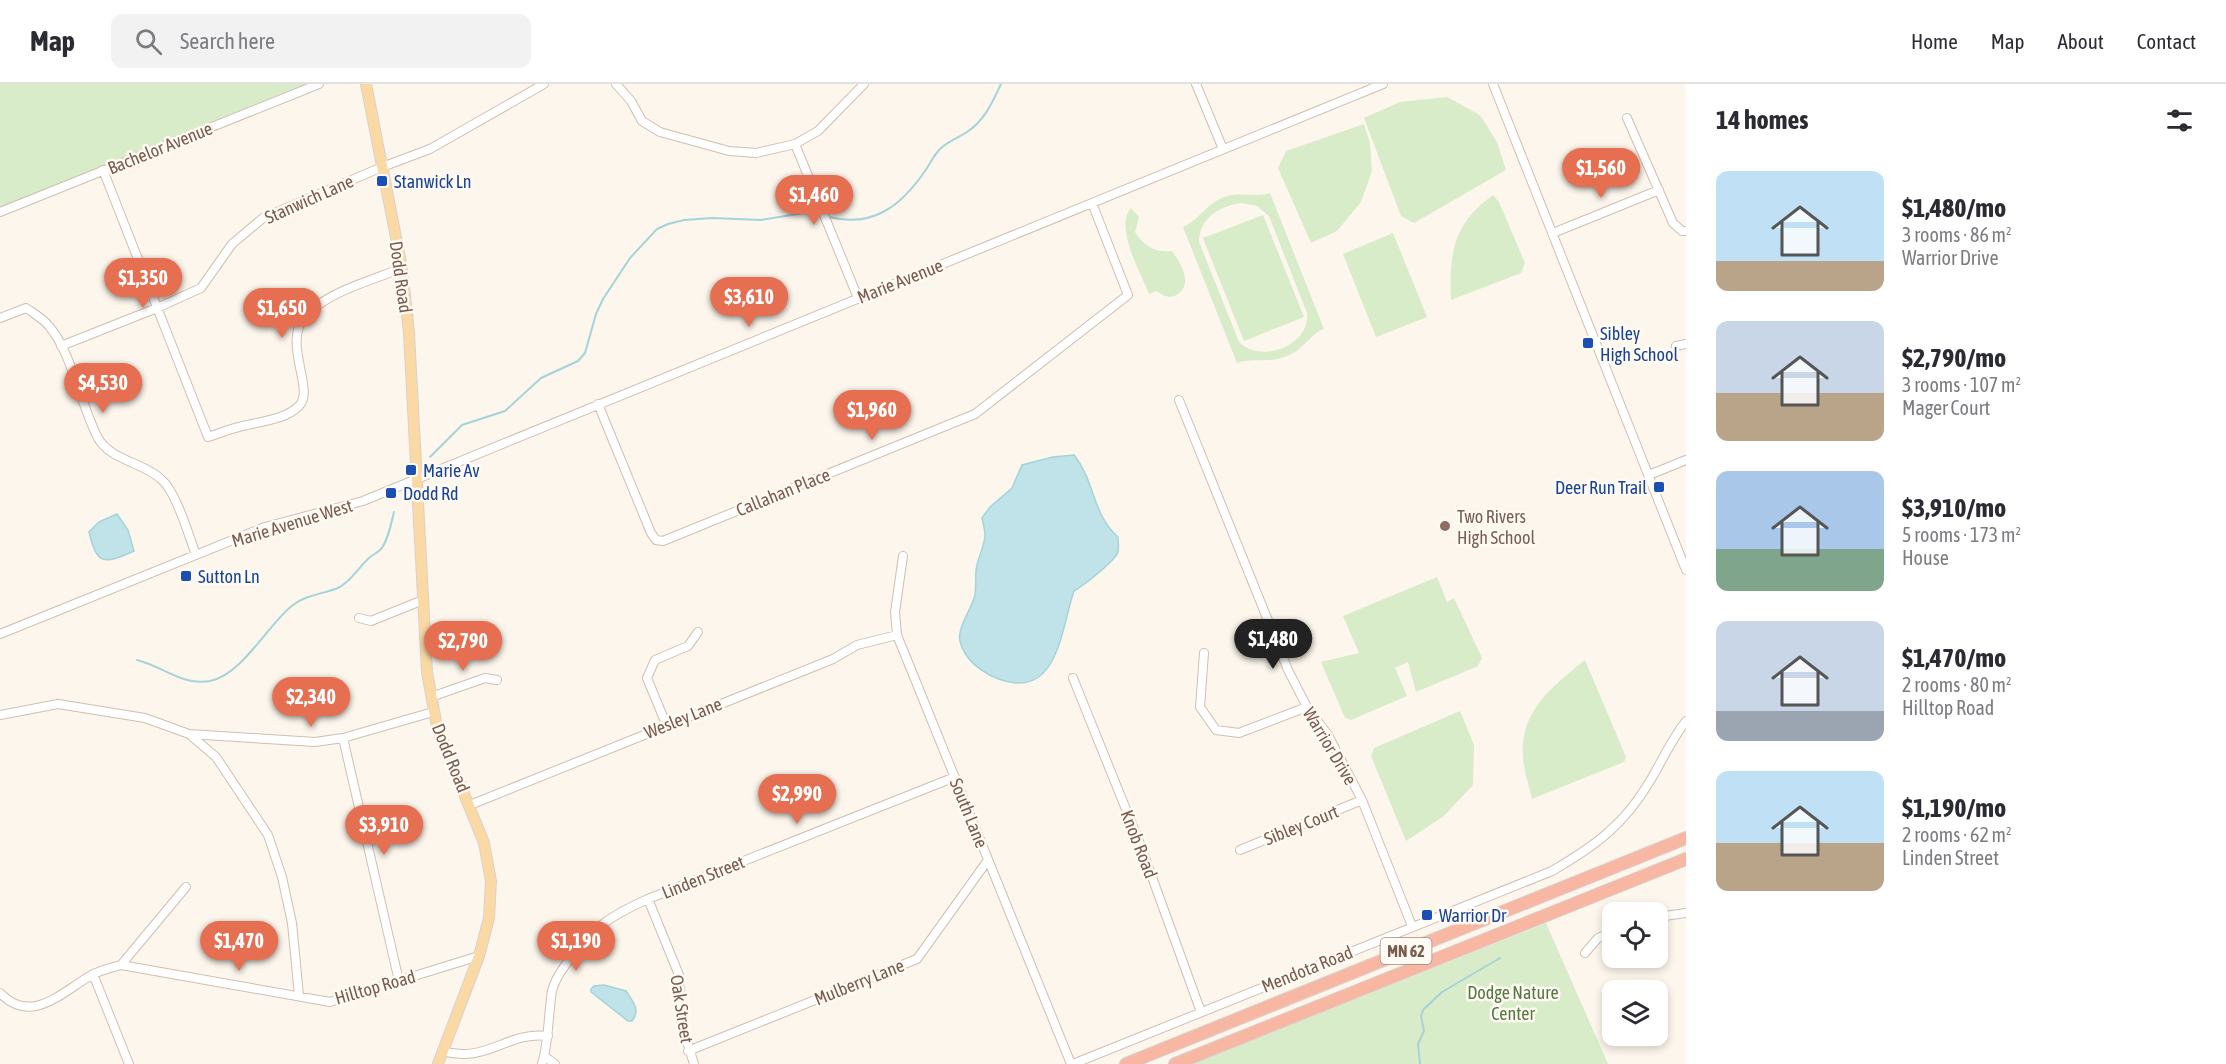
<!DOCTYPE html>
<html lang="en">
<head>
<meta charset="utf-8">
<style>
	:root { --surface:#fff; --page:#f2f2f3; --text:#2b2b33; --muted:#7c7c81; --line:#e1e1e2; --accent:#e76f51 }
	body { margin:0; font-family:"Asap Condensed",sans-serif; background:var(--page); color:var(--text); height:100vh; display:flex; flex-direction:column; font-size:22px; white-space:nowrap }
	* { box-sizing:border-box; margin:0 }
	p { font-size:20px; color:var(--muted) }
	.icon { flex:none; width:33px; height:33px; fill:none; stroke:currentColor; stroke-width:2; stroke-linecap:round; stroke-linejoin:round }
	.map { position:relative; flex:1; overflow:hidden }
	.details { display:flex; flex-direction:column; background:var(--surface); width:540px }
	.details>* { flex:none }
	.fabs { position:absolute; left:1602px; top:818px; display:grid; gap:12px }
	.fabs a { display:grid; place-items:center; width:66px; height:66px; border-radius:12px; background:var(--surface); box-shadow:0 3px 9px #0003; font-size:30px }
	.price { position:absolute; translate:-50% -51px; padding:0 14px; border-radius:21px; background:var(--accent); color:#fff; font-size:20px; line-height:39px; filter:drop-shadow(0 2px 3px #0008) }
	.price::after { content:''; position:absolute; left:50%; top:36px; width:18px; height:14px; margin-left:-9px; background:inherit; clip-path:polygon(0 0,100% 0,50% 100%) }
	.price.active { background:#222; color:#fff }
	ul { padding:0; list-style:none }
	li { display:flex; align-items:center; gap:18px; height:150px; padding:0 30px }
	li span { display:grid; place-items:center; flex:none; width:168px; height:120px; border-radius:12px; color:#555 }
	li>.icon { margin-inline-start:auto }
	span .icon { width:72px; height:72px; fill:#fffc; stroke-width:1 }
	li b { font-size:26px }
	h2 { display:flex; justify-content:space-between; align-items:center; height:72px; padding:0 30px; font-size:26px }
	header { display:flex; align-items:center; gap:36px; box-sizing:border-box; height:84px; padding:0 30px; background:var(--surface); border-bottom:2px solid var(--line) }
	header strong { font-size:28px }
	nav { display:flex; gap:33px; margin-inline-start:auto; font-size:21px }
	.search { width:420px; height:54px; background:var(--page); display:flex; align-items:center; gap:15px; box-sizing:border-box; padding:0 21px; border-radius:12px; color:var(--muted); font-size:22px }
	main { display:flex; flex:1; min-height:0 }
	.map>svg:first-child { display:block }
</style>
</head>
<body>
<header>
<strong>Map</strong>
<div class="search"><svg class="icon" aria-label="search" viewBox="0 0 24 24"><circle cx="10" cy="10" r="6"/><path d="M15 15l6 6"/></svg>Search here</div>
<nav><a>Home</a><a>Map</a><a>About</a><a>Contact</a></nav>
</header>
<main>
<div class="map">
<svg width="1686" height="980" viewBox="0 0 1686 980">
	<rect width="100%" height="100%" fill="#fdf6ec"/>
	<path fill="#d8ecc9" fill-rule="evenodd" d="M0 0H306L0 124Z
		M1447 13 1480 31 1497 58 1506 86 1414 139 1401 132 1364 34 1400 18Z
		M1364 40 1370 59 1372 87 1361 118 1337 147 1311 159 1278 84 1286 67Z
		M1270 109 1324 245C1310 250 1303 266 1287 272 1269 280 1252 273 1237 279L1183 143C1198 137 1206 120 1224 113 1240 107 1256 114 1270 109ZM1241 119 1257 122 1269 132 1307 229C1310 262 1261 280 1239 258L1199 158C1199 134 1220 122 1241 119Z
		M1493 111 1499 118 1525 179 1521 189 1451 216C1449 169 1453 140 1493 111Z
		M1131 124 1139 133 1135 148C1144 162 1155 169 1172 167 1179 177 1194 199 1178 210 1169 216 1164 211 1156 207L1149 210C1141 189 1114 143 1131 124Z
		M1263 131 1304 233 1244 257 1203 154Z
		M1393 149 1427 233 1376 253 1343 170Z
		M1437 493 1447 518 1454 514 1482 574 1478 582 1416 608 1408 578 1395 584 1407 612 1351 636 1345 634 1321 578 1359 569 1343 532Z
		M1585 576 1626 673 1624 678 1532 715C1529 702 1524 687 1523 674 1519 627 1553 602 1585 576Z
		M1460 627 1474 661 1473 701 1444 732 1406 757 1371 672 1374 664Z
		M1546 839 1608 980H1192Z"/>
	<path fill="#bfe3e8" stroke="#a5d3da" stroke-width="1.5" d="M1074 371C1095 397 1092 430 1118 453 1118 457 1119 464 1118 468 1115 477 1083 502 1074 507 1063 537 1060 602 1016 599 993 597 965 580 960 557 957 545 970 527 974 514 977 506 975 496 976 487 977 475 984 464 985 452 985 446 983 439 982 434L990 423 1012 404 1022 381 1053 373Z
		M117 430 128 446 134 467C103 481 97 481 89 448L99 438Z
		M604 901 626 907C633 918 641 926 632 937H628L591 908V905L594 902Z"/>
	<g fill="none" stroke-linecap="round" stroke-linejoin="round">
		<path stroke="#a5d3da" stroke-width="2" d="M829 133C873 144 901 122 925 87 930 80 934 71 940 65 948 57 958 54 967 48 985 36 992 19 1001 0
			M430 373 462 341 505 327 541 294 578 277 585 269 596 230 603 215 630 174 657 145 668 140 684 136 712 134 761 136 804 129 821 131
			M137 576C162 582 182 602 210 597 243 590 268 540 293 521 307 510 325 510 340 503 352 496 359 483 369 474 372 471 377 469 380 466 388 458 391 439 394 428
			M1420 980 1418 960 1424 947 1421 932 1423 926 1442 908 1500 874"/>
		<defs>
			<path id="minor" d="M616 0 631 17 642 37 660 48 729 67 756 69 795 60 818 47 864 0
				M1196 0 1223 65
				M1493 0 1686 486
				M1627 34 1673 139 1682 147H1686
				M795 60 858 214
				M103 86 208 353C219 350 229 345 239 343 260 337 283 337 299 322 316 305 280 257 307 230 330 207 373 196 402 184
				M0 128 319 0
				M1553 149 1659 106
				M0 234 26 224C33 229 42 234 48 241 71 266 81 322 98 354 111 377 144 378 162 396 176 408 189 452 196 471
				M61 262 157 224 201 204 232 160 263 134 382 83 430 65 544 0
				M1676 262 1686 260
				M1179 316 1288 586 1307 623 1328 651 1362 716 1412 842
				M598 320 651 449 656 456 663 457 975 330 1128 211 1092 119
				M1649 391 1686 376
				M903 472 895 528 897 551 1071 980
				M359 534 371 537 423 516
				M0 550 265 443 363 417 1383 0
				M1204 569 1200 623 1216 646 1239 649 1307 623
				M1073 594 1140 760 1201 928
				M431 613 485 594 497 596
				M0 631 58 620 145 634 189 650 216 673 268 751 282 793 292 839 299 912
				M666 640 647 594 655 576 688 562 698 548
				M189 650 315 658 343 654 433 628
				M343 654 399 897
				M470 721 833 575 857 561 897 551
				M1240 766 1362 716
				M648 815 679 891 681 938 694 980
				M1658 833 1686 829
				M1585 869 1598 854 1612 848
				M121 881 186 803
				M93 890 129 980
				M0 909C31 941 61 909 90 892 100 886 110 884 121 881L330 918 479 872
				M442 967C487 980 507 947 548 952
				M688 967 917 875 988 776
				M544 972 555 980
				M542 980C549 957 548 932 552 907 554 899 559 890 564 883 586 848 611 831 648 815L955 693
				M1073 980 1552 787C1595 762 1624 741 1650 697 1662 677 1671 656 1686 637"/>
			<path id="major" d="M366 0 402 184 409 249 427 588 437 643 484 759 491 797 489 834 479 872 438 980"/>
			<path id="highway" d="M1126 980 1686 754
				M1175 980 1686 775"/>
		</defs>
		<use href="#minor" stroke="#d1beb0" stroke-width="10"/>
		<use href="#major" stroke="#dad1cd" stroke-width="12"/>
		<use href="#highway" stroke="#dad1cd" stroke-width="14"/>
		<use href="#minor" stroke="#fff" stroke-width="8"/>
		<use href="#major" stroke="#fbd9a5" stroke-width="10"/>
		<use href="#highway" stroke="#f7b7a3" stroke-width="12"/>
	</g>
	<g fill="#1a4fb4" stroke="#fffaf3" stroke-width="2">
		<rect x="376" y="91" width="12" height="12" rx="3"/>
		<rect x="1582" y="253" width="12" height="12" rx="3"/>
		<rect x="405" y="380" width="12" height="12" rx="3"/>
		<rect x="1653" y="397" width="12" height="12" rx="3"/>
		<rect x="385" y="403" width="12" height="12" rx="3"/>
		<rect x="180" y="486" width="12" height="12" rx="3"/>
		<rect x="1421" y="825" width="12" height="12" rx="3"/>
	</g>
	<circle fill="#8d6e63" stroke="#fffaf3" stroke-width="2" cx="1445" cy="442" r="6"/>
	<g text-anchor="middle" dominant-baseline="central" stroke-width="5" stroke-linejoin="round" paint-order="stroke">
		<rect fill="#fffaf3" stroke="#a28b7f" stroke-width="1.5" x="1380.5" y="854" width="51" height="26" rx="4.5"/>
		<g font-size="16" font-weight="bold" fill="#7a5c4d">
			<text x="1406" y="867">MN 62</text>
		</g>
		<g font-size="18" fill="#7a5c4d" stroke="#fffaf3">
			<text transform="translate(160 64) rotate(-22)">Bachelor Avenue</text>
			<text transform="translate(309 115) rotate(-24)">Stanwich Lane</text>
			<text transform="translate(401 193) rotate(82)">Dodd Road</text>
			<text transform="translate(900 197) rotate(-22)">Marie Avenue</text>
			<text transform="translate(783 408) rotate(-22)">Callahan Place</text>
			<text transform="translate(292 439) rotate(-17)">Marie Avenue West</text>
			<text transform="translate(683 634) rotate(-22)">Wesley Lane</text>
			<text transform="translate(1330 662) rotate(59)">Warrior Drive</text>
			<text transform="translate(451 674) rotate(68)">Dodd Road</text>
			<text transform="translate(969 729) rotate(68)">South Lane</text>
			<text transform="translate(1301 741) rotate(-22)">Sibley Court</text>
			<text transform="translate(1139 760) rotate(69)">Knob Road</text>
			<text transform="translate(703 793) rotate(-22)">Linden Street</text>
			<text transform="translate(1307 885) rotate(-22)">Mendota Road</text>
			<text transform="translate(859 898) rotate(-22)">Mulberry Lane</text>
			<text transform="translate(375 903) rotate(-16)">Hilltop Road</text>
			<text transform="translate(682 925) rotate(81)">Oak Street</text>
		</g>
		<g font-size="18" fill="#164399" stroke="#fffaf3" text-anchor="start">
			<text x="394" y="97">Stanwick Ln</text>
			<text x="1600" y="249">Sibley<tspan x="1600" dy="21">High School</tspan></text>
			<text x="423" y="386">Marie Av</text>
			<text x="1647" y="403" text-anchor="end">Deer Run Trail</text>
			<text x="403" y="409">Dodd Rd</text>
			<text x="198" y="492">Sutton Ln</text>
			<text x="1439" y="831">Warrior Dr</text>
		</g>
		<g font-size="18" fill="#785e54" stroke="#fffaf3" text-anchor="start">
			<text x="1457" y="432">Two Rivers<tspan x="1457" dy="21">High School</tspan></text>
		</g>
		<g font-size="18" fill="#537a41" stroke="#fffaf3">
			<text x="1513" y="908">Dodge Nature<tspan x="1513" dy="21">Center</tspan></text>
		</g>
	</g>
</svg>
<div class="fabs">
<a><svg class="icon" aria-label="locate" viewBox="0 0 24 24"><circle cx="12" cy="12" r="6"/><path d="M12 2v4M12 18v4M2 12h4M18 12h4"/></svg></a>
<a><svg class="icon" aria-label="layers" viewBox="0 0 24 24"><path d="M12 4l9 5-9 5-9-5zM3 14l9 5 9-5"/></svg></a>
</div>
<b class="price" style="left:1601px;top:115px">$1,560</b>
<b class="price" style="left:814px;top:142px">$1,460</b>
<b class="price" style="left:143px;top:225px">$1,350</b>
<b class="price" style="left:749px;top:244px">$3,610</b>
<b class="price" style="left:282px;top:255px">$1,650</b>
<b class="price" style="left:103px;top:330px">$4,530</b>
<b class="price" style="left:872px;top:357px">$1,960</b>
<b class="price active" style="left:1273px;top:586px">$1,480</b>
<b class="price" style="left:463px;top:588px">$2,790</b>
<b class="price" style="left:311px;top:644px">$2,340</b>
<b class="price" style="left:797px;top:741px">$2,990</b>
<b class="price" style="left:384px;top:772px">$3,910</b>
<b class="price" style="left:239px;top:888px">$1,470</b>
<b class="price" style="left:576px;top:888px">$1,190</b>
</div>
<section class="details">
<h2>14 homes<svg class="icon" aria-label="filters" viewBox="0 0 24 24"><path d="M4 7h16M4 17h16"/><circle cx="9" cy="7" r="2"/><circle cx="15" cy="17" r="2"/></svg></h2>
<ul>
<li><span style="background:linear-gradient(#bfe0f5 75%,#b9a48a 0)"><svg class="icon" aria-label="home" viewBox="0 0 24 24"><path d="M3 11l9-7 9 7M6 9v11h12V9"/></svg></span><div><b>$1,480/mo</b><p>3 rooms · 86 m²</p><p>Warrior Drive</p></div></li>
<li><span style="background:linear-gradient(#c9d6e8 60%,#b9a48a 0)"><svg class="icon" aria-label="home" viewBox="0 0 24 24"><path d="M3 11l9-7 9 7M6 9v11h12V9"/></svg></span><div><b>$2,790/mo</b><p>3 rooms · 107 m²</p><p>Mager Court</p></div></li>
<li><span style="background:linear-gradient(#a9c7e8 65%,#7fa58c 0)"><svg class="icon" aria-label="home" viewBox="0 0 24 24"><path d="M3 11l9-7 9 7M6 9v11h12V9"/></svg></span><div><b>$3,910/mo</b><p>5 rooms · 173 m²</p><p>House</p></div></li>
<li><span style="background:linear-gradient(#c9d6e8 75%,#9aa5b1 0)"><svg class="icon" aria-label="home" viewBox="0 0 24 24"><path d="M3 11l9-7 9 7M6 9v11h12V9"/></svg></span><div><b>$1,470/mo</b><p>2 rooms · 80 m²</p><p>Hilltop Road</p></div></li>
<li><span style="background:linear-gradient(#bfe0f5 60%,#b9a48a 0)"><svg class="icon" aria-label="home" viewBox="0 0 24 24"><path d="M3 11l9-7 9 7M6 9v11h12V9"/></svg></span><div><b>$1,190/mo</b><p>2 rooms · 62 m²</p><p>Linden Street</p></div></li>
</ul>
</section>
</main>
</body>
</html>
